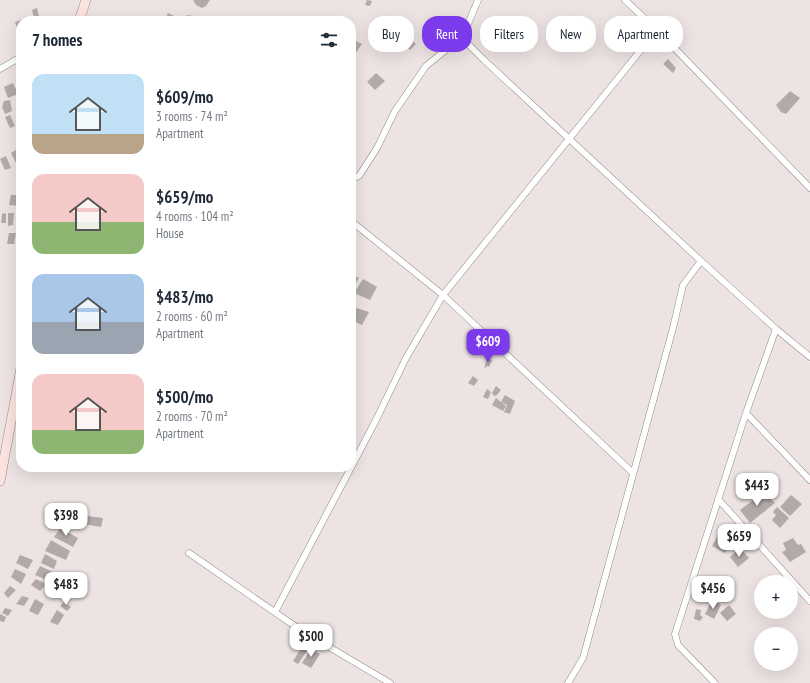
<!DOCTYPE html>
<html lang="en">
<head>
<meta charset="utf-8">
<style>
	:root { --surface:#fff; --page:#f2f2f3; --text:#1f2937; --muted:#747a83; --accent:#7c3aed }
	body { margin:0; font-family:"PT Sans Narrow",sans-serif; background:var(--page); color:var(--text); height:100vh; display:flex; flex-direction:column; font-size:15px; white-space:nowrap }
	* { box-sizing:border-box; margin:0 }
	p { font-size:13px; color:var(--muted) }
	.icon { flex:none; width:22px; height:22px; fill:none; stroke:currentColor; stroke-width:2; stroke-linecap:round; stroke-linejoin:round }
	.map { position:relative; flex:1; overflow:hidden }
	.panel { position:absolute; left:16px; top:16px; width:340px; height:456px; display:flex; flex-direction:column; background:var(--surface); border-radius:16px; box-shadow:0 4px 16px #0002 }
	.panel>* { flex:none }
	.banner { position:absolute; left:368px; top:16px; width:380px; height:36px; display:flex; gap:8px }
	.tools { position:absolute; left:754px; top:575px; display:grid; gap:8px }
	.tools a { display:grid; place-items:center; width:44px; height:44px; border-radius:50%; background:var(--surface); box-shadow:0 4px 16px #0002; font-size:20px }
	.price { position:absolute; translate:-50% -34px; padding:0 9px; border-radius:8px; background:#fff; color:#222; font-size:13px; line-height:26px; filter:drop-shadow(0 1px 2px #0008) }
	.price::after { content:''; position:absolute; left:50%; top:24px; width:12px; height:9px; margin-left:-6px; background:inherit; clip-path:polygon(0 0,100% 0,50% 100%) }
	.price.active { background:var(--accent); color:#fff }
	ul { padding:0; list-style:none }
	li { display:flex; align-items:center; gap:12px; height:100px; padding:0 16px }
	li span { display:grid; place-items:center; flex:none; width:112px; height:80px; border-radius:12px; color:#555 }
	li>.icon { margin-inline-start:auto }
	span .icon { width:48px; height:48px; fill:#fffc; stroke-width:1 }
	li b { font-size:17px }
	h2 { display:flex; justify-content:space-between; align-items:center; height:48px; padding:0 16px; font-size:17px }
	.chip { padding:0 14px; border-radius:16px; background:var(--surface); box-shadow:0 4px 16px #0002; font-size:14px; line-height:36px }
	.chip.active { background:var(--accent); color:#fff }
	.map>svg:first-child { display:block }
</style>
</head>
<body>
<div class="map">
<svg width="810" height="683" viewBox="0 0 810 683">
	<rect width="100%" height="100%" fill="#ece3e2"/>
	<path fill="#b2aaa9" d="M193 0H210L206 6 202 8 196 5Z
		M367 0 372 1 370 6 365 5Z
		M37 8 40 21H31L34 18 32 10Z
		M168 13 174 16 172 21H165Z
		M187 15 198 17V21H186Z
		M30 17 31 21H21V29L18 31 15 22Z
		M409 38 416 44 410 50 403 43Z
		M356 41 362 44 355 54 351 50V48Z
		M668 59 676 68 673 73 663 64Z
		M376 73 385 81 375 90 367 82Z
		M13 83 18 94 8 98 4 87Z
		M790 91 800 98 786 114 781 112 776 105Z
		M21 96V110L17 112 16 107 17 98Z
		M10 100 12 111 5 114 2 107 4 101Z
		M10 115 15 126 10 128 5 117Z
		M21 147V161L16 163 11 153Z
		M6 156 11 168 5 170 0 159Z
		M11 195H21V206L9 205Z
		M6 213V223H1L2 214Z
		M8 213H14L13 225 8 226Z
		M9 233H16L14 244H7Z
		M351 274 359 278 351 291Z
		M363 279 377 287 370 300 354 293Z
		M353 307 369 312 362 325 351 320V311Z
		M487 358 492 360 489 367 487 366 484 369Z
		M473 376 478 380 474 386 468 383Z
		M496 386 501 390 496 396 493 395 492 393Z
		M487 389 491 392 488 399 483 397Z
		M505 395 515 401 510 414 504 412 507 405 501 402Z
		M496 398 506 406 503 411 492 405Z
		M764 492 775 503 750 523 740 510Z
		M791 495 802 504 790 516 780 507Z
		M777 507 789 518 780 528 772 520 776 515 773 512Z
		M61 513 78 517 75 529 57 524Z
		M87 516 103 518 101 527 84 524Z
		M60 528 78 538 73 547 54 537Z
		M722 528 735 537 725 553 712 546Z
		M793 538 798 545 801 544 806 552 790 562 782 552 786 550 783 543Z
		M51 540 70 551 66 560 45 551Z
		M740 548 749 558 738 567 730 557Z
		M45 554 57 561 54 569 41 563Z
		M20 555 33 560 28 569 16 563Z
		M40 566 53 572 50 581 35 575Z
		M15 569 26 574 21 584 11 577Z
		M36 579 46 584 40 591 31 585Z
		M10 586 16 590 8 598 4 593Z
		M722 591 726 595 720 601 716 597Z
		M22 596 29 598 24 606 16 604Z
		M35 599 44 604 38 615 29 611Z
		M712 600 721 605 714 619 705 614Z
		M64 602 71 607 67 611 60 606Z
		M729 605 736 614 727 621 720 613Z
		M5 608 12 610 8 616 2 613Z
		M696 609 701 610 700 615 703 617 700 621 694 619Z
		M57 610 64 615 58 625 50 622Z
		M0 614 6 617 4 622 0 621Z
		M304 644 309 648 298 664 293 661Z
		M311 649 320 654 311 668 302 663Z"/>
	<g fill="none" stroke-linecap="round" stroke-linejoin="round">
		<defs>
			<path id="minor" d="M478 0 463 36 465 41 484 60 701 261 776 329 810 357
				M625 0 657 30 810 188
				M0 69 21 57
				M351 179 359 176 377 148 395 111 426 66 463 36
				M351 221 443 295 633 473
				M746 413 810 480
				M718 499 810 601
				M189 553 302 631 390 683
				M275 612 376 420 406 358 443 295 657 30
				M568 683 583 658 673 328 683 285 701 261
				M715 683 678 645 675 634 746 413 776 329"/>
			<path id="secondary" d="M79 21 86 0
				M0 481 21 368"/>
		</defs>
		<use href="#minor" stroke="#928a89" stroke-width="7"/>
		<use href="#secondary" stroke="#928a89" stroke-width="10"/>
		<use href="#minor" stroke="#fff" stroke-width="6"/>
		<use href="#secondary" stroke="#fce3e1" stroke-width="9"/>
	</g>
</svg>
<div class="tools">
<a>+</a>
<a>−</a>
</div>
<b class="price active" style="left:488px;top:363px">$609</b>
<b class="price" style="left:757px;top:507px">$443</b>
<b class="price" style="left:66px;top:537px">$398</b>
<b class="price" style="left:739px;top:558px">$659</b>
<b class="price" style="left:66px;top:606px">$483</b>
<b class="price" style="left:713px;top:610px">$456</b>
<b class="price" style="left:311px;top:658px">$500</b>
<div class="banner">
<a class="chip">Buy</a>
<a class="chip active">Rent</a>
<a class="chip">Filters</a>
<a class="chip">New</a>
<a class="chip">Apartment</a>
</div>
<section class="panel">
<h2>7 homes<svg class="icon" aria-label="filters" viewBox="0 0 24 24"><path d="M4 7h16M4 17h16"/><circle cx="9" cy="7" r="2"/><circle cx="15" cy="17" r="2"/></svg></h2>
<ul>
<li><span style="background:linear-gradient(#bfe0f5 75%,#b9a48a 0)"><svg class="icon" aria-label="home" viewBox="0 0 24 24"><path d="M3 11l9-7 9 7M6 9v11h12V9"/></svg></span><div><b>$609/mo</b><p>3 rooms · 74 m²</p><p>Apartment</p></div></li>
<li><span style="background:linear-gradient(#f6c9c9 60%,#8fb573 0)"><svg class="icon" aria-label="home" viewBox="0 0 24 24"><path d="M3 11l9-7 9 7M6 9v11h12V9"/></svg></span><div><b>$659/mo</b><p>4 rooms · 104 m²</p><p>House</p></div></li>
<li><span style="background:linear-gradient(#a9c7e8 60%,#9aa5b1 0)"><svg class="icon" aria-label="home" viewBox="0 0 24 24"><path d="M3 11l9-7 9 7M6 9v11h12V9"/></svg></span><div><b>$483/mo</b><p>2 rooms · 60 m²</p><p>Apartment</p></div></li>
<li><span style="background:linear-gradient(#f6c9c9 70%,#8fb573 0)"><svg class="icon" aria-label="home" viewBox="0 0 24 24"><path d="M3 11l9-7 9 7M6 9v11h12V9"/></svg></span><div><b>$500/mo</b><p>2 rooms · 70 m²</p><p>Apartment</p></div></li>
</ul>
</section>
</div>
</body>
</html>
